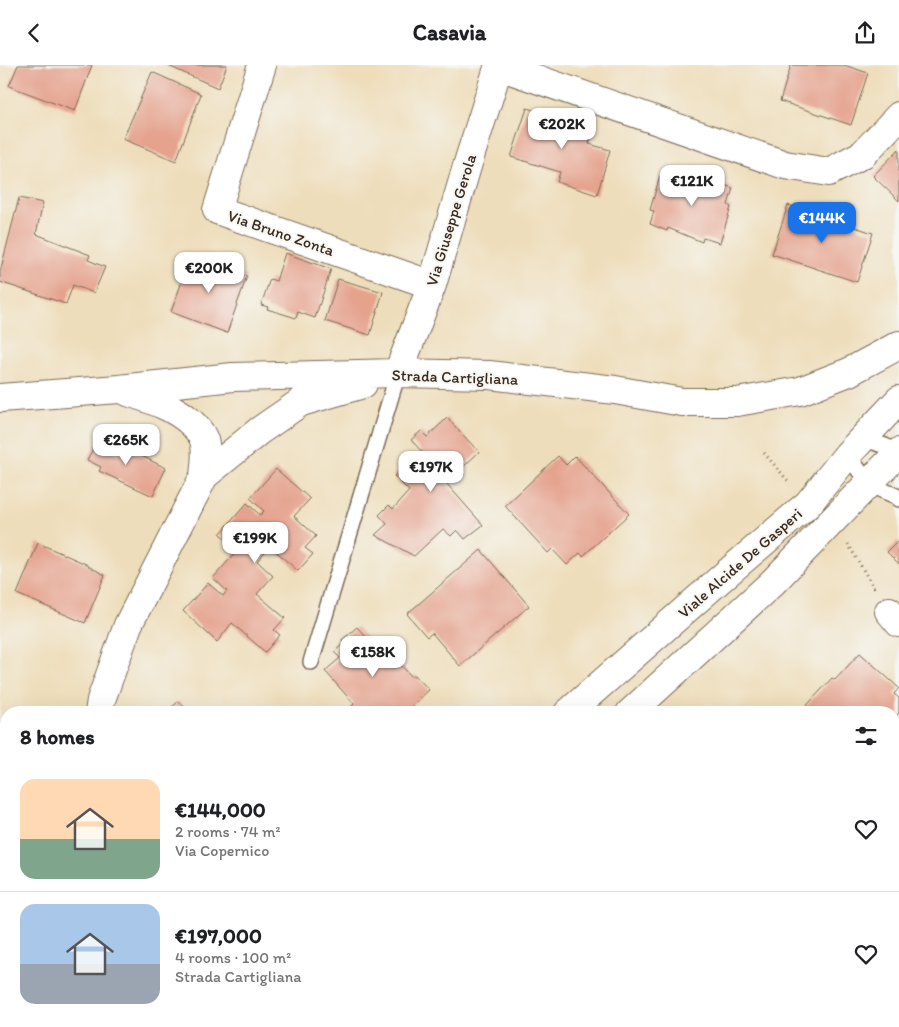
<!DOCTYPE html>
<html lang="en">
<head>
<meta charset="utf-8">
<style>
	:root { --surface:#fff; --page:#f6f6f6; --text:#202124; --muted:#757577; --line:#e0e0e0; --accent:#1a73e8 }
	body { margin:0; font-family:Itim,sans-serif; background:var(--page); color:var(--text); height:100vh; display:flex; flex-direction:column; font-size:19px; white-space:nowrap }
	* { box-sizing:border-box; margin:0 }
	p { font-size:16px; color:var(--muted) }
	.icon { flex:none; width:28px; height:28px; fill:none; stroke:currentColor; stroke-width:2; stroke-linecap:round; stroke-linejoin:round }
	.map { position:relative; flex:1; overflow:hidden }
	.side { position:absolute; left:0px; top:641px; width:900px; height:321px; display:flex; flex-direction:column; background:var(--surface); border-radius:20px 20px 0 0; box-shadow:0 5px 20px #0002 }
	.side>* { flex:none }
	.price { position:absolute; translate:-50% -42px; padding:0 11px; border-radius:10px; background:#fff; color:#222; font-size:16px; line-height:32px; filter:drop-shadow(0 1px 2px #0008) }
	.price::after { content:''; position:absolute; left:50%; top:30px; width:15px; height:11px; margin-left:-8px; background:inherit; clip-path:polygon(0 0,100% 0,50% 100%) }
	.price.current { background:var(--accent); color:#fff }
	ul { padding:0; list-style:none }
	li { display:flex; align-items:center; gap:15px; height:125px; padding:0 20px }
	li+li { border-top:1px solid var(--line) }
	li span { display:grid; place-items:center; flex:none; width:140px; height:100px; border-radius:15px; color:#555 }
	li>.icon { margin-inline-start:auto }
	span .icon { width:60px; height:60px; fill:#fffc; stroke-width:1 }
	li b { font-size:21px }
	h2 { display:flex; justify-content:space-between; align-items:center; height:60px; padding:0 20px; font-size:21px }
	header { display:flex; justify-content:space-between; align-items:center; height:65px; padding:0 20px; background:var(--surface); font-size:22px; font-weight:800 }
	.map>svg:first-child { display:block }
</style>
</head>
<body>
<header><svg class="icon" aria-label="back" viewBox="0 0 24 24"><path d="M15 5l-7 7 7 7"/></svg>Casavia<svg class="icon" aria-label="share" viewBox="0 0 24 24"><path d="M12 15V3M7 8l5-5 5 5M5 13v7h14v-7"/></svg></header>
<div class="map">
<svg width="899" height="962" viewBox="0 0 899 962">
	<rect width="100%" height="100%" fill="#f6f6f2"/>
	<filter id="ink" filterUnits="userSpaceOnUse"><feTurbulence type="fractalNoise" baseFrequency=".02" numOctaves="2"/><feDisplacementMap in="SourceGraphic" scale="10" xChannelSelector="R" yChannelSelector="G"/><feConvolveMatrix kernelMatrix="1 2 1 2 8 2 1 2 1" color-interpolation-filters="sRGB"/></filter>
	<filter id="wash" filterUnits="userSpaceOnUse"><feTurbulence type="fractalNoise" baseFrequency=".0096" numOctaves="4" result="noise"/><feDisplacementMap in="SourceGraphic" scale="20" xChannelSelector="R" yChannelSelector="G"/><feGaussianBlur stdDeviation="1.12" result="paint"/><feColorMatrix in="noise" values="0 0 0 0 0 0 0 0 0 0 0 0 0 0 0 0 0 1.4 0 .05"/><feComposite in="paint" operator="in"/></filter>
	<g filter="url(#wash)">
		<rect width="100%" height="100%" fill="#eeddba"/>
		<g id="blocks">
			<path fill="#e5a38e" d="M18 0H92L75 46 9 21Z
				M166 0H227L218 23Z
				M791 0H844L868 8 851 60 780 36Z
				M152 7 201 29 176 96 123 74Z
				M527 43 593 65 589 79 610 85 597 130 557 117 560 107 511 92Z
				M899 84V136L873 111Z
				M678 106 733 123 728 140 731 142 720 178 703 173 702 177 668 163 667 166 650 159 654 146 650 145 660 111 675 116Z
				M19 133 43 138 36 169 90 190 88 195 105 202 94 228 73 220 66 239 0 217V207Z
				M788 140 873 168 857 217 772 189Z
				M285 188 331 204 315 253 298 247 296 253 267 244 268 242 261 240 270 214 276 216Z
				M191 191 247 211 227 268 171 247Z
				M338 214 383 227 370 270 325 256Z
				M447 353 479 387 446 418 483 460 465 474 457 465 451 471 443 464 414 491 375 470 387 459 379 450 389 440 393 444 409 426 394 411 404 402 409 407 426 391 411 375 421 366 427 372Z
				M102 366 115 372 109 385 119 389 123 382 166 403 153 431 99 406 101 402 87 395Z
				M558 391 566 400 575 391 629 449 583 491 580 488 567 500 552 484 548 488 505 441Z
				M276 404 310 434 294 451 316 471 305 483 313 489 298 506 270 481 257 496 273 511 257 529 285 553 274 565 280 570 265 587 232 558 217 577 183 546 208 518 223 531 227 526 213 513 238 485 220 469 247 438 260 450 264 446 250 433Z
				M899 475V499L887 487Z
				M38 478 88 500V501L105 510 85 558 17 529Z
				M481 485 529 541 460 601 432 568 427 572 407 549Z
				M357 562 394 603 399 598 412 612 415 610 429 625 404 648H354L350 643 354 639 325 606 340 593 334 587 344 578 342 575Z
				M860 588 899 623 894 629 899 633V648L894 654V648H800L832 613 835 615Z
				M179 636 189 648H165Z
				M0 689 6 693V759L4 763 0 760Z
				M899 733V790L894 797V739Z
				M6 826V920L0 901V828Z
				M894 860 899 863V928L894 925Z
				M16 956H63L64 957 45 962H18Z
				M467 956H533L531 962H464Z
				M576 956H633L646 962H573Z"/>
		</g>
	</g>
	<g filter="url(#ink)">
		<use href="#blocks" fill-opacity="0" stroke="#7a6955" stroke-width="1"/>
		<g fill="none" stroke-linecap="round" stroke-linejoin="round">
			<defs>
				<path id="service" d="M863 373 885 381 899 393
					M848 389 868 419 896 431 899 434
					M311 597 398 308"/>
				<path id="minor" d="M262 0 217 145 432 220
					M499 1 785 100 829 107 863 89 899 51
					M398 308 432 220 468 98 499 0
					M128 327C153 335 185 345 201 369 209 381 205 398 204 411
					M0 333 119 324 233 312 398 308 489 310 615 325 682 337H737L800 326 849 307 899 280
					M889 546 899 558
					M99 648 101 635 128 560 204 411 259 366 301 337 363 319
					M808 956 833 962
					M379 962 380 956
					M701 962 704 956"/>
				<path id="secondary" d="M568 648 725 510 808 439 848 389 899 335
					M630 648 772 518 899 387
					M199 962 206 956
					M258 962 265 956"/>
			</defs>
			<use href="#service" stroke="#7a6955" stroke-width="18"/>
			<use href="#minor" stroke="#7a6955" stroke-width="30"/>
			<use href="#secondary" stroke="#7a6955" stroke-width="30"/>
			<path stroke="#7a6955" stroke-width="3" stroke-dasharray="1 4" stroke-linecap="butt" d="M764 388 790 418
				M848 479 874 523"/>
			<use href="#service" stroke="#fff" stroke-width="15"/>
			<use href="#minor" stroke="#fff" stroke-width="28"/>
			<use href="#secondary" stroke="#fff" stroke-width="28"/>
		</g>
	</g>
	<g text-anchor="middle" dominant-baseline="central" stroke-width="4" stroke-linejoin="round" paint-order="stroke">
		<g font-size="16" fill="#3b2a1e" stroke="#f6f6f2">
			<text transform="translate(451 155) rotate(-73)">Via Giuseppe Gerola</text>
			<text transform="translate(281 168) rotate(19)">Via Bruno Zonta</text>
			<text transform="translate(455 312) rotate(2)">Strada Cartigliana</text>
			<text transform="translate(740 498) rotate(-41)">Viale Alcide De Gasperi</text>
		</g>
	</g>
</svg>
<b class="price" style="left:562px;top:85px">€202K</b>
<b class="price" style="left:692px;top:142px">€121K</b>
<b class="price current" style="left:822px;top:179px">€144K</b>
<b class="price" style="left:209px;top:229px">€200K</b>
<b class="price" style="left:126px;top:401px">€265K</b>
<b class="price" style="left:431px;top:428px">€197K</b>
<b class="price" style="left:255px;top:499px">€199K</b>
<b class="price" style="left:373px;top:613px">€158K</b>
<section class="side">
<h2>8 homes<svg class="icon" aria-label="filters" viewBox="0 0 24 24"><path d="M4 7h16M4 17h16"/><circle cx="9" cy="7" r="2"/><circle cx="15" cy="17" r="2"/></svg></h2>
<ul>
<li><span style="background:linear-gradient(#ffd9b3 60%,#7fa58c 0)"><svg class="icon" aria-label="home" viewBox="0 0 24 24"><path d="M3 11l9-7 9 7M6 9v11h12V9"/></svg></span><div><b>€144,000</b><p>2 rooms · 74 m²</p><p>Via Copernico</p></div><svg class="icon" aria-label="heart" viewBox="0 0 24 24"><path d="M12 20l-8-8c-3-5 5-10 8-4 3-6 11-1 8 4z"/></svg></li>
<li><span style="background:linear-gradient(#a9c7e8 60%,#9aa5b1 0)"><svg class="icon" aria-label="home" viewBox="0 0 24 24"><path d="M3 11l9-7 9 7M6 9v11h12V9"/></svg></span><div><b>€197,000</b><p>4 rooms · 100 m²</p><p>Strada Cartigliana</p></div><svg class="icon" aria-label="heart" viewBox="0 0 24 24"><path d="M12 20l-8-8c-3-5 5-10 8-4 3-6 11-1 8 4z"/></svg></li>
</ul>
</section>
</div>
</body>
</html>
